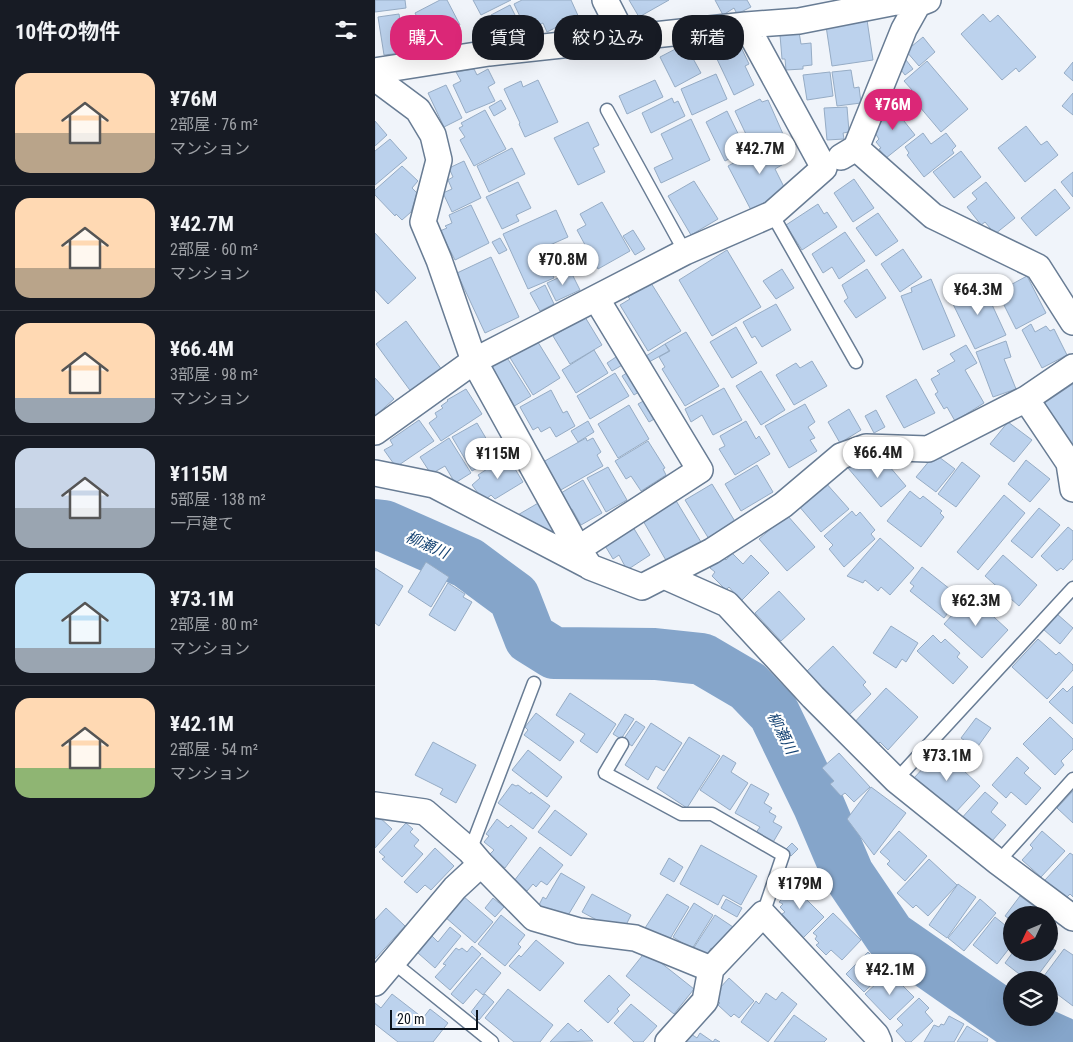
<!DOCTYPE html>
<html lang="ja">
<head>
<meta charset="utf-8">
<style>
	:root { --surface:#171b24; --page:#20242c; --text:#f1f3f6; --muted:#9ea1a6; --line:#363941; --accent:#db2777 }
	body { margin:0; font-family:"Roboto Condensed","Noto Sans JP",sans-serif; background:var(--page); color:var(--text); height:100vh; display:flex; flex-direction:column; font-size:19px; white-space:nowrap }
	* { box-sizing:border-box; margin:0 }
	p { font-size:16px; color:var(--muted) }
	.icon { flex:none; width:28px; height:28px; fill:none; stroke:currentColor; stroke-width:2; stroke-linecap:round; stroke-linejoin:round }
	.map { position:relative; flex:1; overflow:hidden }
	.side { display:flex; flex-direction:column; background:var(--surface); width:375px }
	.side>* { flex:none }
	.top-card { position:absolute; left:15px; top:15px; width:475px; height:45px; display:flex; gap:10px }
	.needle { width:32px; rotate:226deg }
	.buttons { position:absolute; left:628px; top:906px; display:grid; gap:10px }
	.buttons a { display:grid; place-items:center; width:55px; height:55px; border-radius:50%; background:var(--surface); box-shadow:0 5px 20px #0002; font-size:25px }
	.scale { position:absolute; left:15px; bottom:12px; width:88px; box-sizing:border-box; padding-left:5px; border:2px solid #0d151e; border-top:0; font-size:14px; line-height:18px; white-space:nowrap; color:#0d151e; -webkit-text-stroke:4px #fff; paint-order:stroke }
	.price { position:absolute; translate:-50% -42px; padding:0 11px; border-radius:18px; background:#fff; color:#222; font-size:16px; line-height:32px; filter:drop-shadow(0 1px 2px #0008) }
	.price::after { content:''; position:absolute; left:50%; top:30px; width:15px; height:11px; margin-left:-8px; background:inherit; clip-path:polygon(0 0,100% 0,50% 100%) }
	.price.selected { background:var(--accent); color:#fff }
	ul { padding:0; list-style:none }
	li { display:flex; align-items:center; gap:15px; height:125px; padding:0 15px }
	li+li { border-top:1px solid var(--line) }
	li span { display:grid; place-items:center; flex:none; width:140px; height:100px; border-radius:15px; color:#555 }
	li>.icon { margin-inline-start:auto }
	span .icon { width:60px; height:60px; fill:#fffc; stroke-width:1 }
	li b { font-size:21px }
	h2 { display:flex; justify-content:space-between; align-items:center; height:60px; padding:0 15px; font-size:21px }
	.tag { padding:0 18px; border-radius:20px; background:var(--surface); box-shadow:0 5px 20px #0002; font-size:18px; line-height:45px }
	.tag.selected { background:var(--accent); color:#fff }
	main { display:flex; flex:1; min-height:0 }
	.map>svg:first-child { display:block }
</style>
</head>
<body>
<main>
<section class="side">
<h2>10件の物件<svg class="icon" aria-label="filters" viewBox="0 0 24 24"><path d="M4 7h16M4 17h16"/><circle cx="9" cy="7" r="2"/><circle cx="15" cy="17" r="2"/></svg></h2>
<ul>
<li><span style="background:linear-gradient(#ffd9b3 60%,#b9a48a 0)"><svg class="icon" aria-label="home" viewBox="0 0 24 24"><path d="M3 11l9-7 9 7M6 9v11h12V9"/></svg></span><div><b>¥76M</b><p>2部屋 · 76 m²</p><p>マンション</p></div></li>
<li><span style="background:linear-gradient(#ffd9b3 70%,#b9a48a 0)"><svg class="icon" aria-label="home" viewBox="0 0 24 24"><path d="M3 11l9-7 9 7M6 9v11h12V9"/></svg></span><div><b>¥42.7M</b><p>2部屋 · 60 m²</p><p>マンション</p></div></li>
<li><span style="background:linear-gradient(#ffd9b3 75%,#9aa5b1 0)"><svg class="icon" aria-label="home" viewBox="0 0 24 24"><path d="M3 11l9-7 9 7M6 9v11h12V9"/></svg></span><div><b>¥66.4M</b><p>3部屋 · 98 m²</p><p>マンション</p></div></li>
<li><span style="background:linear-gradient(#c9d6e8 60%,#9aa5b1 0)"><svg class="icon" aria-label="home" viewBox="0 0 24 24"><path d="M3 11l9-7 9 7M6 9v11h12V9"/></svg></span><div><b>¥115M</b><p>5部屋 · 138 m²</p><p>一戸建て</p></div></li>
<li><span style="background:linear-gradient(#bfe0f5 75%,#9aa5b1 0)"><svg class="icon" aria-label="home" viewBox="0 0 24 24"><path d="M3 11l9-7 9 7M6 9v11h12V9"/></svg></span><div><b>¥73.1M</b><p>2部屋 · 80 m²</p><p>マンション</p></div></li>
<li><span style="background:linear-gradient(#ffd9b3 70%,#8fb573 0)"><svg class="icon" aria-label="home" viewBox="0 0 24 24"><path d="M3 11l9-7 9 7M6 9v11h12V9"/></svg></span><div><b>¥42.1M</b><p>2部屋 · 54 m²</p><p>マンション</p></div></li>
</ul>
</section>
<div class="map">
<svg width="698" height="1042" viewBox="0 0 698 1042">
	<rect width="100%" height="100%" fill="#f0f4fa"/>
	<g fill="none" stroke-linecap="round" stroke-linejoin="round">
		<path stroke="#85a5ca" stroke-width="52" d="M0 525 9 526 93 563 139 597 155 638 179 653 280 654 327 659 373 686 399 713 444 806 473 874 515 936 634 1019 685 1042"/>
	</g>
	<path fill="#bcd2ed" stroke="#96acc5" d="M0 0H30L31 8 0 12Z
		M65 0H72L85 25 53 40 40 13Z
		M98 0H136L106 15Z
		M147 0H196L205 20 188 29 186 25 172 32 168 23 152 31 139 4Z
		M254 0H294L264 17Z
		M340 0H372L376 7 362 14 359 8 348 15Z
		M135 5 146 27 126 36 116 15Z
		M24 14 27 33 39 31 42 51 9 55 3 17Z
		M608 14 615 22 623 15 661 57 644 72 641 68 627 80 586 34Z
		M492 20 498 60 457 66 451 26Z
		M424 32 426 44 436 43 437 65 428 66V69L411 70 410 59H407L405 35Z
		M548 37 560 52 544 66 531 51Z
		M310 44 326 73 300 87 285 57Z
		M365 45 374 64 370 66 379 85 359 95 341 57Z
		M531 60 538 69 530 75 523 66Z
		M552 61 593 109 566 132 533 93 537 90 529 81Z
		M698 62V81L689 73Z
		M99 69 102 75 113 69 120 83 113 87 120 101 91 113 78 85 86 81 81 72Z
		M476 70 479 88 484 87 486 103 462 106 457 72Z
		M455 72 458 96 432 100 428 75Z
		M341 74 352 99 317 115 306 89Z
		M163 80 183 122 150 137 144 124 145 123 129 89 146 81 148 87Z
		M280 80 288 97 252 114 244 96Z
		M71 85 87 118 69 127 53 93Z
		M698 93V115L687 106Z
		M297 98 299 103 303 101 310 116 276 133 267 113Z
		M385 99 387 102 393 100 408 134 378 149 360 111Z
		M126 100 131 109 119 116 114 107Z
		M523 103 535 117 529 121 540 135 511 158 504 149 506 148 501 142 504 139 500 133 502 131 500 127 507 121 504 119Z
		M472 107 474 132 468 133 469 139 452 140 449 108Z
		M110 110 131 149 99 166 85 140 90 137 84 128 88 126 86 123Z
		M352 111 371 150 350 161 331 122Z
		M316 119 335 160 286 183 279 168 298 159 286 134Z
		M0 121 12 135 0 146Z
		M213 122 224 145 218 148 230 172 203 185 179 138Z
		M651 126 666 145 672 141 683 155 650 182 623 148Z
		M548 133 556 144 571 133 581 146 577 150 579 153 549 177 532 155 534 153 530 147Z
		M15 139 32 158 0 185V151Z
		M399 141 412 162 400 169 411 191 376 210 353 166Z
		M137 148 150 174 114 192 102 166Z
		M586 151 606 177 579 198 558 172Z
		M89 161 106 198 77 212 68 193 77 189 73 180 78 177 74 168Z
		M27 166 43 181 37 188 42 193 36 212 27 220 21 214 20 216 0 195V190Z
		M698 172V197L686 182Z
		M479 179 499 208 478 222 459 193Z
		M319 181 343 219 316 235 293 196Z
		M143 182 156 208 141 215 144 221 127 229 111 197Z
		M611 182 640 218 620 234 610 222 606 225 592 207 602 199 597 193Z
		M680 189 695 208 661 236 646 218Z
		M227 202 255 251 223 269 202 230 211 225 205 214Z
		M443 204 449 214 452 212 462 227 427 250 411 225Z
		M96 205 114 243 80 260 65 231 72 228 70 226 77 223 74 215Z
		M181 210 193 237 166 249 179 278 153 289 128 234Z
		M503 213 523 241 501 256 481 228Z
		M258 230 270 249 260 255 248 236Z
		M470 232 490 261 464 279 457 267 448 273 437 254Z
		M0 233 41 278 13 304 0 290Z
		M125 238 132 250 124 254 117 242Z
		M528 249 547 277 525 292 506 264Z
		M352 250 386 307 337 336 304 280Z
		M116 257 144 317 110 333 82 273Z
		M407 269 419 288 401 299 388 281Z
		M492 269 511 298 481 318 469 301 473 298 467 285Z
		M196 272 205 290 181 301 172 283Z
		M652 276 671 313 641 329 626 299 632 297 628 289Z
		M556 279 580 336 548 350 526 296 537 292 536 288Z
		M276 283 306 331 273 351 245 305 255 299 253 297Z
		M607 283 631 335 600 349 576 300 586 295V293Z
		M170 285 179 304 165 311 155 293Z
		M401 304 416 330 387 347 380 336 377 338 368 322Z
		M210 317 227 345 195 364 178 336Z
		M31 321 67 370 37 393 1 344Z
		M656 324 660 332 671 326 675 331 679 329 692 355 667 368 647 330Z
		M361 327 382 363 357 378 335 342Z
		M311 332 344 386 310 406 287 369 290 367 284 357 295 351 290 344Z
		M161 339 185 378 158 395 134 356Z
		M631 341 636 357 629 359 641 389 618 397 601 352Z
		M290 344 294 351 274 362 271 356Z
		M591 345 602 363 590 370 609 403 580 421 572 407 569 409 560 394 563 392 556 379 565 374 562 371 580 361 575 354Z
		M219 350 233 373 201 393 187 370Z
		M244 355 249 364 237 371 232 363Z
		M131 356 156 396 136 408 111 368Z
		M437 361 452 386 419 405 401 375 421 363 425 368Z
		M255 371 267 390 259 395 247 376Z
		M386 371 410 410 386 425 361 386Z
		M240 373 254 396 215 419 202 396Z
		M0 378 19 399 0 416Z
		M541 379 560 413 529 428 511 396Z
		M698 384V450L665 406Z
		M349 388 367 420 338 435 327 415 316 422 310 409Z
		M91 389 107 414 66 441 54 423 62 417 60 413 68 408 66 406 73 401 72 400Z
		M176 390 188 413 192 411 200 426 181 437 175 427 166 432 163 427 158 430 145 407Z
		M272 399 283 417 274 422 263 404Z
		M430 404 440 422 433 427 440 438 435 440 442 451 414 468 390 426Z
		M254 405 274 439 243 458 223 424Z
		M474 409 486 430 465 443 453 422Z
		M501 410 510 427 499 433 490 416Z
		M44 420 59 441 21 467 9 450 18 445 15 440Z
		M213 421 219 432 203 442 196 431Z
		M371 421 381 439 384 436 395 454 360 475 344 449 350 446 345 436Z
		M633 422 657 440 639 462 615 444Z
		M102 423 122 457 97 471 77 437Z
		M74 438 96 473 80 483 70 466 56 474 45 457Z
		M211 438 212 441 218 438 226 452 222 455 228 466 184 491 168 462Z
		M273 441 290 468 288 469 291 475 266 491 256 476 251 479 240 461Z
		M503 453 531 486 506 507 473 468 482 461 486 466Z
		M560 454 580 469 561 492 541 477Z
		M132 456 148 482 120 499 116 495 109 501 97 485 105 478 103 475Z
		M651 460 675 479 655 502 633 484Z
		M587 462 605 476 581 507 563 494Z
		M382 465 398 492 366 511 350 484Z
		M233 467 252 500 231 512 212 478Z
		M208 480 227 513 206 525 197 509 195 510 186 493Z
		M450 482 474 509 446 532 423 505Z
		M337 484 361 523 334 539 310 500Z
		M535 491 545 499 548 496 567 511 565 513 569 517 546 547 512 521Z
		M629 495 650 513 603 570 582 552Z
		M300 499 326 542 292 562 267 519Z
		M165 502 186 536 156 529 141 516Z
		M664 508 685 525 657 558 636 541Z
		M477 511 481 516 485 512 500 530 496 534 500 539 469 567 454 549 458 545 449 536Z
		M412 515 440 547 412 571 384 539Z
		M258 527 275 555 252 570 244 555 238 559 229 544Z
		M693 527 698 531V559L688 570 686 568 682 571 666 556Z
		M505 538 539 568 515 595 506 587 503 591 490 580 488 583 472 576Z
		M357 553 368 564 376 555 394 573 366 601 354 587 351 590 337 576 340 572 335 568 347 556 351 560Z
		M628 555 662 585 644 606 610 576Z
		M51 562 74 577 56 607 33 592Z
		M547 567 585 597 569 618 535 591 539 586 535 583Z
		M0 568 28 586 4 626 0 623Z
		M73 583 90 594 88 597 97 602 80 631 54 615Z
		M404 591 430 619 406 641 380 613Z
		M595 595 633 630 607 658 569 624Z
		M682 614 698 628 685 644 668 629Z
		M516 626 543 643 531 662 527 659 521 668 498 653Z
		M558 635 566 643 570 639 585 653 582 657 593 667 578 684 542 651Z
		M663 639 681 655 684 652 698 665V670L672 699 637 667Z
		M458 646 491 682 488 685 496 694 473 716 431 672Z
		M698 686V724L674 702 688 688 692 692Z
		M511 688 543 717 513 750 505 742 501 747 477 725Z
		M195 693 241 724 222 753 205 741 210 734 181 715Z
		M161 713 199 742 185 761 149 735 153 730 150 727Z
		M250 714 259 719 246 739 238 734Z
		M675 717 698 739V749L686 761 689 765 680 775 648 744Z
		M601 718 616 728 601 749 586 738Z
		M261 721 270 727 257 746 248 740Z
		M276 723 307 743 289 771 281 766 273 780 250 765Z
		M314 737 345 756 312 808 282 788Z
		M58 742 101 765 81 803 65 794 68 789 40 775Z
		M153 750 187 777 172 797 137 770Z
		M464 753 495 787 479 802 470 793 466 796 455 784 459 781 447 768Z
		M562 753 567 758 571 754 605 786 579 814 539 778Z
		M348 755 361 763 356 772 373 783 355 810 325 790Z
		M642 757 654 768 649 773 666 788 651 805 636 792 631 798 617 785Z
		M137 784 141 786 143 785 155 794 156 792 175 806 158 829 123 803Z
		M376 784 394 794 389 803 397 808 394 812 401 816 398 822 407 827 397 844 380 834 385 827 360 813Z
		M496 787 531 813 499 855 472 819Z
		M698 791V823L682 808Z
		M610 792 623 803 616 812 631 825 617 841 607 833 604 837 585 820Z
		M180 810 212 834 196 856 163 832Z
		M1 814 17 829 0 848V816Z
		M122 819 133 828 136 825 152 838 130 868 114 855 119 850 109 842 114 836 111 834Z
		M31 823 38 829 35 832 44 840 39 846 48 854 27 877 7 859 10 857 4 852Z
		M524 831 552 856 530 881 512 864 515 861 505 852Z
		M667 831 690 851 666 877 647 860 658 848 655 845Z
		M417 843 423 849 416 856 410 850Z
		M326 845 382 876 366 905 348 895 343 905 305 884Z
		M165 847 188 865 172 885 166 881 161 887 158 884 152 891 139 881Z
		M60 848 79 866 56 890 50 885 42 893 29 882Z
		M695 853 698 855V897L695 894 690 899 670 880Z
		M294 858 308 867 299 882 285 874Z
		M554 859 582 885 553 916 541 905 538 908 522 893Z
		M186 873 210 887 192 917 181 911 179 914 164 905 168 897 171 899Z
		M422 882 436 896 432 900 449 917 427 939 413 925 416 923 407 914 410 912 405 907 408 904 404 902 411 895 407 891 414 884 417 887Z
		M583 884 601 897 572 938 554 925Z
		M217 894 256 915 251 925 246 923 244 928 233 926 207 912Z
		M292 894 314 907 293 942 270 928Z
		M88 896 118 922 100 943 70 917Z
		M645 896 667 912 665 915H636V920L630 916Z
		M118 898 129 907 120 917 110 908Z
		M351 899 367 908 362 917 346 908Z
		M605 899 621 913 589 951 573 938Z
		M319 903 338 915 317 949 298 937Z
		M11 908 30 926 0 959V920Z
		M458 913 486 940 467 960 456 950 451 955 441 945 444 943 440 939 442 936 438 933Z
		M126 915 150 935 143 944 146 947 130 966 103 944Z
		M340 915 358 927 343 952 336 948 331 957 318 949Z
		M620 917 636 930V946L622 964 598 945Z
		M75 927 86 936 60 968 43 953 57 936 63 942Z
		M161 940 189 963 165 991 134 966 144 955 146 957Z
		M97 946 106 954 75 990 60 977 71 965 68 964 81 948 84 950 87 948 92 952Z
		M674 946 681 951 660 979 651 972 648 977 630 963 638 952H674Z
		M689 949 698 955V1006L674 988V980H666Z
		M271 951 319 989 299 1014 251 976Z
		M493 952 511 971 489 992 471 974Z
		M107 957 126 973 108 995 101 989 88 1004 76 994Z
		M514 972 539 997 515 1020 490 994Z
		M234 975 255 995 242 1009 244 1011 233 1023 209 1001Z
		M354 978 379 1001 364 1018 359 1014 356 1017 343 1005 345 1003 341 999 344 989Z
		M133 989 178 1025 165 1042H139L110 1018Z
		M407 992 422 1004 393 1042 366 1022 381 1001 384 1004 391 993 401 1000Z
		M17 994 48 1018 55 1009 73 1023 58 1042H23L0 1024V1003L6 1008Z
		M110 994 119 1002 104 1020 96 1012Z
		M544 998 554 1008 550 1012 558 1021 536 1042H531L521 1031 528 1025 522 1019Z
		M256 1004 282 1026 268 1042H259L239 1023Z
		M419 1015 452 1039 449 1042H399Z
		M574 1016 589 1024 579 1042H549L559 1025 564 1027 566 1024 569 1025Z
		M193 1023 203 1032 206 1029 218 1041 175 1042Z
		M592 1026 613 1039 612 1042H582Z
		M313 1032 322 1038 325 1033 338 1042 340 1039 345 1042H303Z"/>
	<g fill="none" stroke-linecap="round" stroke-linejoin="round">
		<defs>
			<path id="lane" d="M232 110 310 252
				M397 214 481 362
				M247 744 230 773 306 814H337L408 855 388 914
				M521 780 698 588
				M95 851 159 683
				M623 862 698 779
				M19 963 117 1042"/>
			<path id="street" d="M230 0 250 39
				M0 71 114 53 371 25 424 21 521 2 543 4 553 0
				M0 78 43 110 58 135 64 160 48 222 64 260 99 361 203 549 215 567 267 587 337 551 408 505 466 456 491 447 553 449 651 399 698 367
				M481 148 558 216 663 267 698 322
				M466 157 481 148 529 29 543 4
				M651 399 694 463 698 489
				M0 432 99 361 310 252 397 214 449 168 371 25
				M0 473 59 485 214 566
				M203 549 325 470 221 298
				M289 576 352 604 438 697 521 780 623 862 698 918
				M0 805 50 812 95 851 106 864 159 918 204 931 260 938 336 969
				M0 983 80 888 106 864
				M293 1042 330 1001 336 969 388 914 501 1035 504 1042"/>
		</defs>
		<use href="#lane" stroke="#687c94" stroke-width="15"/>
		<use href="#street" stroke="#687c94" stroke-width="28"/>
		<use href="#lane" stroke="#fff" stroke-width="12"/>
		<use href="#street" stroke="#fff" stroke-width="25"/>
	</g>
	<g text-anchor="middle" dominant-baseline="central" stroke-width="4.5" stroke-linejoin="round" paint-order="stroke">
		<g font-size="15" font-style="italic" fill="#154373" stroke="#fff">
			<text transform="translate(52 545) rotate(24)">柳瀬川</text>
			<text transform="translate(407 733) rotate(63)">柳瀬川</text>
		</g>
	</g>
</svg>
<div class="buttons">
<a><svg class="needle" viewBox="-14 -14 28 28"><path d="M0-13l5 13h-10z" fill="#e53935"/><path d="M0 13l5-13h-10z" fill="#9ea1a6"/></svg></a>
<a><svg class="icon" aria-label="layers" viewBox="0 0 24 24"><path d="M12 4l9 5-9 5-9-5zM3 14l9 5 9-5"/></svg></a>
</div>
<div class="scale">20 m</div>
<b class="price selected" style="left:518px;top:131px">¥76M</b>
<b class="price" style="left:385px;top:175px">¥42.7M</b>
<b class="price" style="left:188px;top:286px">¥70.8M</b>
<b class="price" style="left:603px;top:316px">¥64.3M</b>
<b class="price" style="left:503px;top:479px">¥66.4M</b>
<b class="price" style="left:123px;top:480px">¥115M</b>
<b class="price" style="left:601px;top:627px">¥62.3M</b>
<b class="price" style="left:572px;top:782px">¥73.1M</b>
<b class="price" style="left:425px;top:910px">¥179M</b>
<b class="price" style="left:515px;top:996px">¥42.1M</b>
<div class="top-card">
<a class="tag selected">購入</a>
<a class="tag">賃貸</a>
<a class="tag">絞り込み</a>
<a class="tag">新着</a>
</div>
</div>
</main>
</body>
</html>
